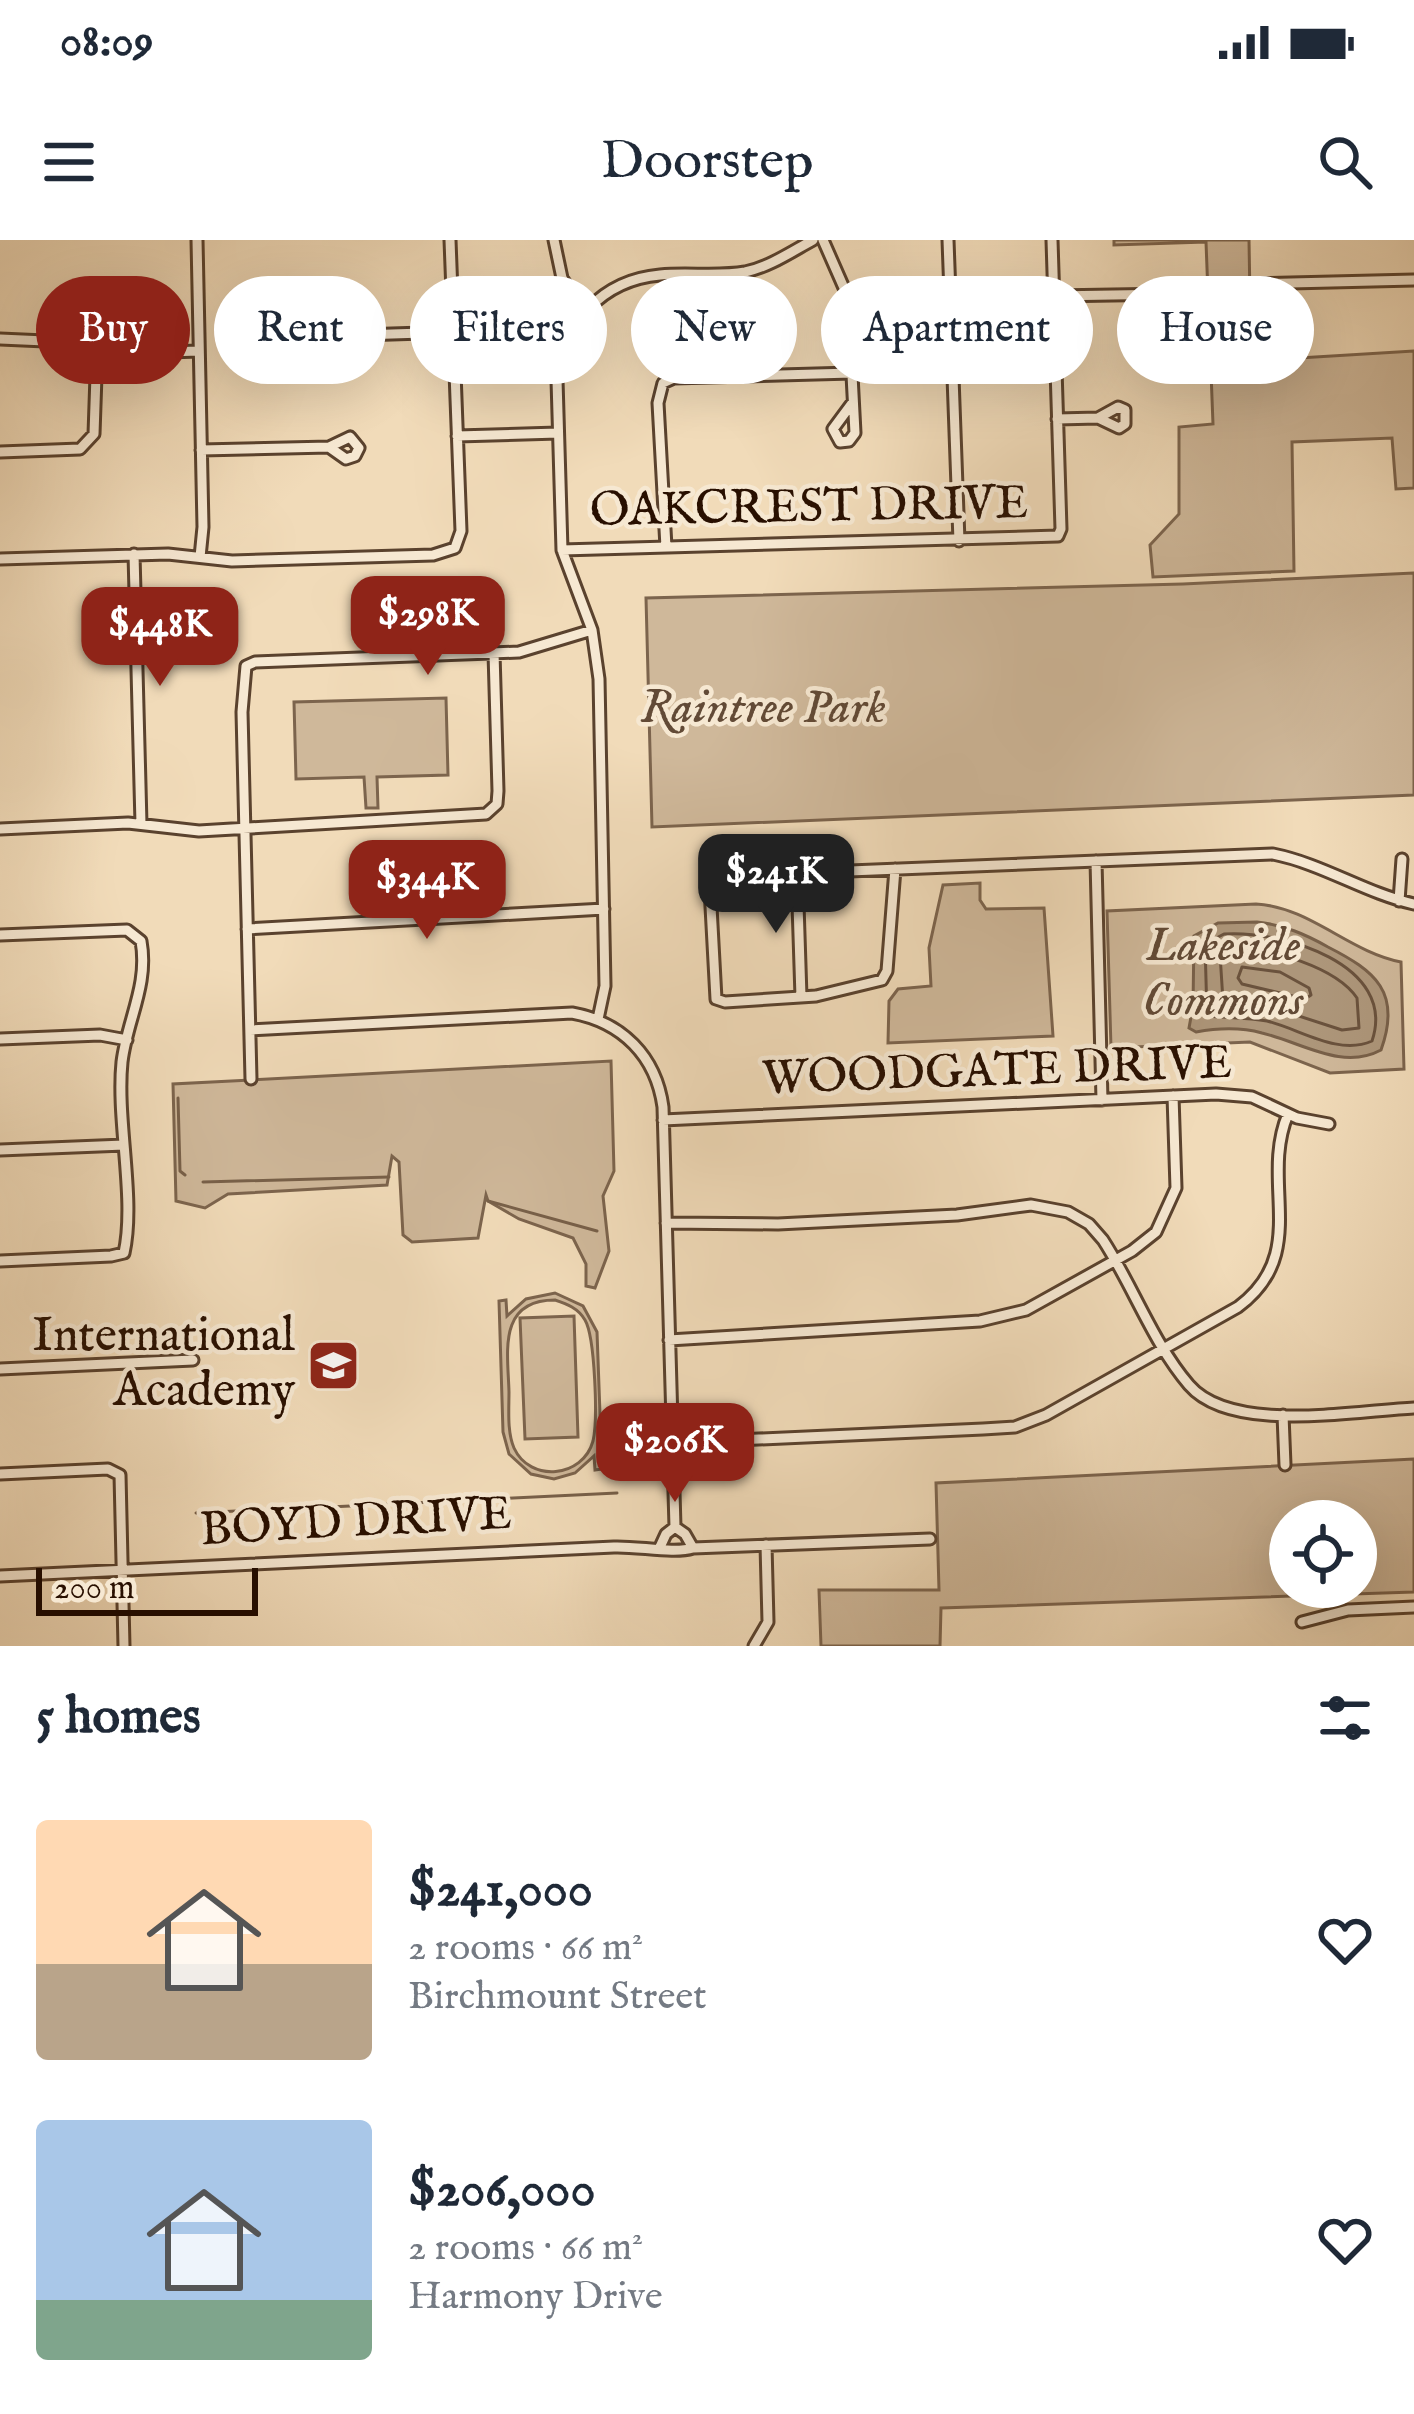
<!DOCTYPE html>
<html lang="en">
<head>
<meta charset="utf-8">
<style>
	:root { --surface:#fff; --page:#f2f2f3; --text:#1f2937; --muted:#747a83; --accent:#8f2418 }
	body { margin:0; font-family:"IM FELL English",serif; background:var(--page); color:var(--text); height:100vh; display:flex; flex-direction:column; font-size:45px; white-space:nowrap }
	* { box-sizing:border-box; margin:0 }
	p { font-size:39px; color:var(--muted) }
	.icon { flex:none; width:66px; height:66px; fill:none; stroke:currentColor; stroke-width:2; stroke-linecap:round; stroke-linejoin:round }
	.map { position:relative; height:1406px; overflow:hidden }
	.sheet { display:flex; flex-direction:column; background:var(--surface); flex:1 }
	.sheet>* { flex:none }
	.guide { position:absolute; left:36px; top:36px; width:1344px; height:108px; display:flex; gap:24px }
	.buttons { position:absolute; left:1269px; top:1260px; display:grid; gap:24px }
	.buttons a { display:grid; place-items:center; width:108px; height:108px; border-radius:50%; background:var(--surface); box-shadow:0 12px 48px #0002; font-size:60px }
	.scale { position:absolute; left:36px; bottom:30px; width:222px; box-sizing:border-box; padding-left:12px; border:6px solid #280f00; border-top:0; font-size:33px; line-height:42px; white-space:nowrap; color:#280f00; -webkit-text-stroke:9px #f6e8d2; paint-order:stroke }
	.price { position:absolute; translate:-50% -102px; padding:0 27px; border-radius:24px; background:var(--accent); color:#fff; font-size:39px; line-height:78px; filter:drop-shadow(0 3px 6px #0008) }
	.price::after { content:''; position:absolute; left:50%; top:72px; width:36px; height:27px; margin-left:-18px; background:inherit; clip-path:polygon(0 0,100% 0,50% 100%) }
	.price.selected { background:#222; color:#fff }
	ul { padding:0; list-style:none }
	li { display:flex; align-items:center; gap:36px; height:300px; padding:0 36px }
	li span { display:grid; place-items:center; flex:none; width:336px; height:240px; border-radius:12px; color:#555 }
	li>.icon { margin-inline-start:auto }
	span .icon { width:144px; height:144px; fill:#fffc; stroke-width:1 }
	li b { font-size:51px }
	h2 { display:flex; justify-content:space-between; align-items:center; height:144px; padding:0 36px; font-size:51px }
	.tag { padding:0 42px; border-radius:54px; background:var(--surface); box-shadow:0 12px 48px #0002; font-size:42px; line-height:108px }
	.tag.selected { background:var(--accent); color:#fff }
	.status { display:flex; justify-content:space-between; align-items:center; height:84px; padding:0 60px; background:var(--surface); direction:ltr }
	.status svg { height:33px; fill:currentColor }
	header { display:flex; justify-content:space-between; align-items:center; height:156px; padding:0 36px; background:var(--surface); font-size:54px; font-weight:600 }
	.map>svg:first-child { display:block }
</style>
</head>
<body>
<div class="status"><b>08:09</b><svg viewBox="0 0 49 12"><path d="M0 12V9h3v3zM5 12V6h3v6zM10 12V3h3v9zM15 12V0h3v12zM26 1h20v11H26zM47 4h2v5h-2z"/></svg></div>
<header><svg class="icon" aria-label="menu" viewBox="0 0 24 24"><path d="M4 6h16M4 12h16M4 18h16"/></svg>Doorstep<svg class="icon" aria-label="search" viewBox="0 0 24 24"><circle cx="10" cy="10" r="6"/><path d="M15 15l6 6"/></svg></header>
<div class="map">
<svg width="1414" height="1406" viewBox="0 0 1414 1406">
	<rect width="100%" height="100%" fill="#f1dbb9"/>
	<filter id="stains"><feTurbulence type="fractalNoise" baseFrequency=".00167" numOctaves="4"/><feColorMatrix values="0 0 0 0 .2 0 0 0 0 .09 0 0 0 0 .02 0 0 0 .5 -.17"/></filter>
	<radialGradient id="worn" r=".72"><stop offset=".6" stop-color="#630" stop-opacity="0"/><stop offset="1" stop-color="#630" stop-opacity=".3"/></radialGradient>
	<path fill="#cfb89a" stroke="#7c644d" stroke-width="3" fill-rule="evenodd" d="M1114 0H1249L1251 121 1414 111V248L1396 249 1392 198 1292 202 1294 331 1153 337 1150 305 1179 274V187L1213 184 1206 2 1114 5Z
		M1414 333V555L652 587 646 358 1183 344Z
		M446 458 448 535 377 537 378 568H366L364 537 296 539 294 462Z
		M980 643V660L986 669 1044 668 1053 796 888 803 889 761 898 749 931 746 929 708 943 645Z
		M1256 664C1310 667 1349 712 1401 722L1404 829 1330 833 1250 802 1111 808 1107 671Z
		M611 821 614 931 603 956 609 1011 595 1048 586 1046V1024L573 998 519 979 488 961 486 955 478 998 412 1002 403 995 399 922 392 916 387 945 228 954 205 968 176 961 173 844Z
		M555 1053 583 1066 597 1092 602 1229 595 1230 594 1216 575 1233 554 1239 531 1234 509 1214 503 1192 499 1061 506 1060 507 1076 526 1059ZM555 1060C567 1064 578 1068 585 1080 595 1097 598 1180 593 1201 583 1238 530 1243 514 1208 507 1192 509 1170 509 1152 508 1113 497 1060 555 1060Z
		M574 1076 578 1197 525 1199 520 1078Z
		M1414 1219V1352L941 1368 940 1406H821L819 1350H939L936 1243ZM1290 1281H1356V1347H1290Z"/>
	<path fill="#ad967a" stroke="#786049" stroke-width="3" d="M1257 682C1284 685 1305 694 1328 707 1375 731 1402 752 1381 810 1342 831 1301 802 1262 793 1240 787 1218 788 1196 792L1189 788 1193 766 1194 696 1218 683Z"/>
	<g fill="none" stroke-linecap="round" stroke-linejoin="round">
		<path stroke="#6a523d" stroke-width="3" d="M1224 694C1281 690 1398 724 1372 801 1338 816 1300 789 1267 781 1247 777 1227 778 1207 776L1205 704Z
			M1234 708C1270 708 1336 727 1357 758L1359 788 1342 790 1268 766 1223 761 1220 714Z
			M1242 727 1280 732 1309 748 1311 755 1305 759 1242 744 1238 738Z"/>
		<path stroke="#786049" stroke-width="3" d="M178 858 180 931 185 935
			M203 942 389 937
			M488 961 597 991
			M309 1268 617 1253
			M196 1273 297 1268"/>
		<defs>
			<path id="minor" d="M197 0 203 287 200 317
				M554 0 562 38 584 72
				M823 0 848 57 855 193 849 201 840 202 833 189 853 162
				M948 0 959 301
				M1251 44 1414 40
				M1053 56 1173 54
				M330 96 305 105 296 95 298 88 306 83 330 96 454 92
				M0 99 68 102 140 113 198 111
				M1057 179 1098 178 1119 188 1125 184V170L1118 167 1098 178
				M457 196 558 193
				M201 210 329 207 346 219 355 216 359 208 350 197 329 207
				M0 212 80 209 94 194 97 106
				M666 307 658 163 663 143 674 138 852 133
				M562 310 1058 296 1061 289 1052 0
				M134 314 141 584
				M0 319 168 314 232 321 433 315 455 308 461 291 450 0
				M0 589 128 583 199 591 486 574 497 564 498 551 494 413
				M1096 621 1102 860
				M895 629 887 731 882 740 816 756 725 762 716 759 710 648 714 639 723 636 1273 614C1323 624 1365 653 1414 664
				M797 633 801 757
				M1399 661 1402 619
				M247 689 604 669
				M0 695 127 690 141 701C149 745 127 780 122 822 116 880 136 959 124 1013L111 1016 0 1021
				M598 779 605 746 599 439 592 390 562 310 557 140C562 84 602 40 660 35 688 32 717 37 745 32 769 27 791 12 813 0
				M250 790 572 773C622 782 656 816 663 867L675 1287
				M0 799 100 795 127 800
				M251 839 242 472 246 426 255 422 519 412 592 390
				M663 880 1216 854 1252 857 1297 878 1329 884
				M0 910 124 905
				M666 983 778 984 957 975 1031 965 1068 972 1089 984 1103 1000C1133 1046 1153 1103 1189 1145 1231 1194 1353 1171 1414 1168
				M669 1100 980 1081 1026 1070 1132 1011 1156 992 1176 948 1173 856
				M0 1129 193 1120
				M1283 1175 1285 1225
				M671 1203 983 1189 1015 1187 1046 1175 1238 1067C1311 1013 1259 943 1288 874
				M0 1234 108 1229 120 1235 124 1406
				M660 1307 666 1294 675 1287 685 1294 693 1308
				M0 1336 614 1307C638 1306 674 1314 693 1308L930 1299
				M1302 1382 1348 1370 1414 1367
				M754 1406 768 1382 766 1305"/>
		</defs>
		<use href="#minor" stroke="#5a422e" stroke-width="15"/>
		<use href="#minor" stroke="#f6e8d2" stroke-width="9"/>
	</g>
	<defs>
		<symbol id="school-square" viewBox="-11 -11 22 22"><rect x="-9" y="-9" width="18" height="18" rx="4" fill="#8f2418" stroke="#f6e8d2"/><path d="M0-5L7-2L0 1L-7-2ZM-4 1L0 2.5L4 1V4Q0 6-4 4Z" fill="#fff"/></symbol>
	</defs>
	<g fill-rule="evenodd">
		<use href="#school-square" x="304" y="1096" width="59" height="59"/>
	</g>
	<g text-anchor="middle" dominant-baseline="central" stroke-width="9" stroke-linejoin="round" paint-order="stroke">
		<g font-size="48" fill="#280f00" stroke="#f6e8d2">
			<text transform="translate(809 268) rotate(-1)">OAKCREST DRIVE</text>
			<text transform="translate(997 832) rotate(-2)">WOODGATE DRIVE</text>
			<text transform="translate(356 1283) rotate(-3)">BOYD DRIVE</text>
		</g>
		<g font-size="48" font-style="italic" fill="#624a36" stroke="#f6e8d2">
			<text x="763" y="469">Raintree Park</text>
			<text x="1223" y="707">Lakeside<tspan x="1223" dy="55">Commons</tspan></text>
		</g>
		<g font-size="48" fill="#280f00" stroke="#f6e8d2" text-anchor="end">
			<text x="295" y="1097">International<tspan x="295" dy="55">Academy</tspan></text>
		</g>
	</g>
	<rect width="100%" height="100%" filter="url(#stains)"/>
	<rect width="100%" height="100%" fill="url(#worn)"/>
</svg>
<div class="buttons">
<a><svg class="icon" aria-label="locate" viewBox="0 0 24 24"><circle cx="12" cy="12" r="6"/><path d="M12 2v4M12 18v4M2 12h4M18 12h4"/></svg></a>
</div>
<div class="scale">200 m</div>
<b class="price" style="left:428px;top:438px">$298K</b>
<b class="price" style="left:160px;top:449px">$448K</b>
<b class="price selected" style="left:776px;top:696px">$241K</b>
<b class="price" style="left:427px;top:702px">$344K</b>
<b class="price" style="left:675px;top:1265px">$206K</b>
<div class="guide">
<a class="tag selected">Buy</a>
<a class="tag">Rent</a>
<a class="tag">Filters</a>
<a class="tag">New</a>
<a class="tag">Apartment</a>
<a class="tag">House</a>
</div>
</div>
<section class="sheet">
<h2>5 homes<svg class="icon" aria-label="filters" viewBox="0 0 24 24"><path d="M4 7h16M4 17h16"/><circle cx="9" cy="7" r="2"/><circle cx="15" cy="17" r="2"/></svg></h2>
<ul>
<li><span style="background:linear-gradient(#ffd9b3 60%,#b9a48a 0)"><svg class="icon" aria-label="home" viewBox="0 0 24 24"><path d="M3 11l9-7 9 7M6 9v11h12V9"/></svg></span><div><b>$241,000</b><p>2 rooms · 66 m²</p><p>Birchmount Street</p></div><svg class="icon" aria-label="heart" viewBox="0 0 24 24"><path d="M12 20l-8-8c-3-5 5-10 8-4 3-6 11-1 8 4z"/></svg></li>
<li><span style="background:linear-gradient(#a9c7e8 75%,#7fa58c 0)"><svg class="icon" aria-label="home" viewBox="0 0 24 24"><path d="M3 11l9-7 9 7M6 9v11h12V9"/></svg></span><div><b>$206,000</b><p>2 rooms · 66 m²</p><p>Harmony Drive</p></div><svg class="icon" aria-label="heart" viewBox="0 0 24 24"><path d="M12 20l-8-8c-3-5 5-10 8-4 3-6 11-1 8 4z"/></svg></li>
</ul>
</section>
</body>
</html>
